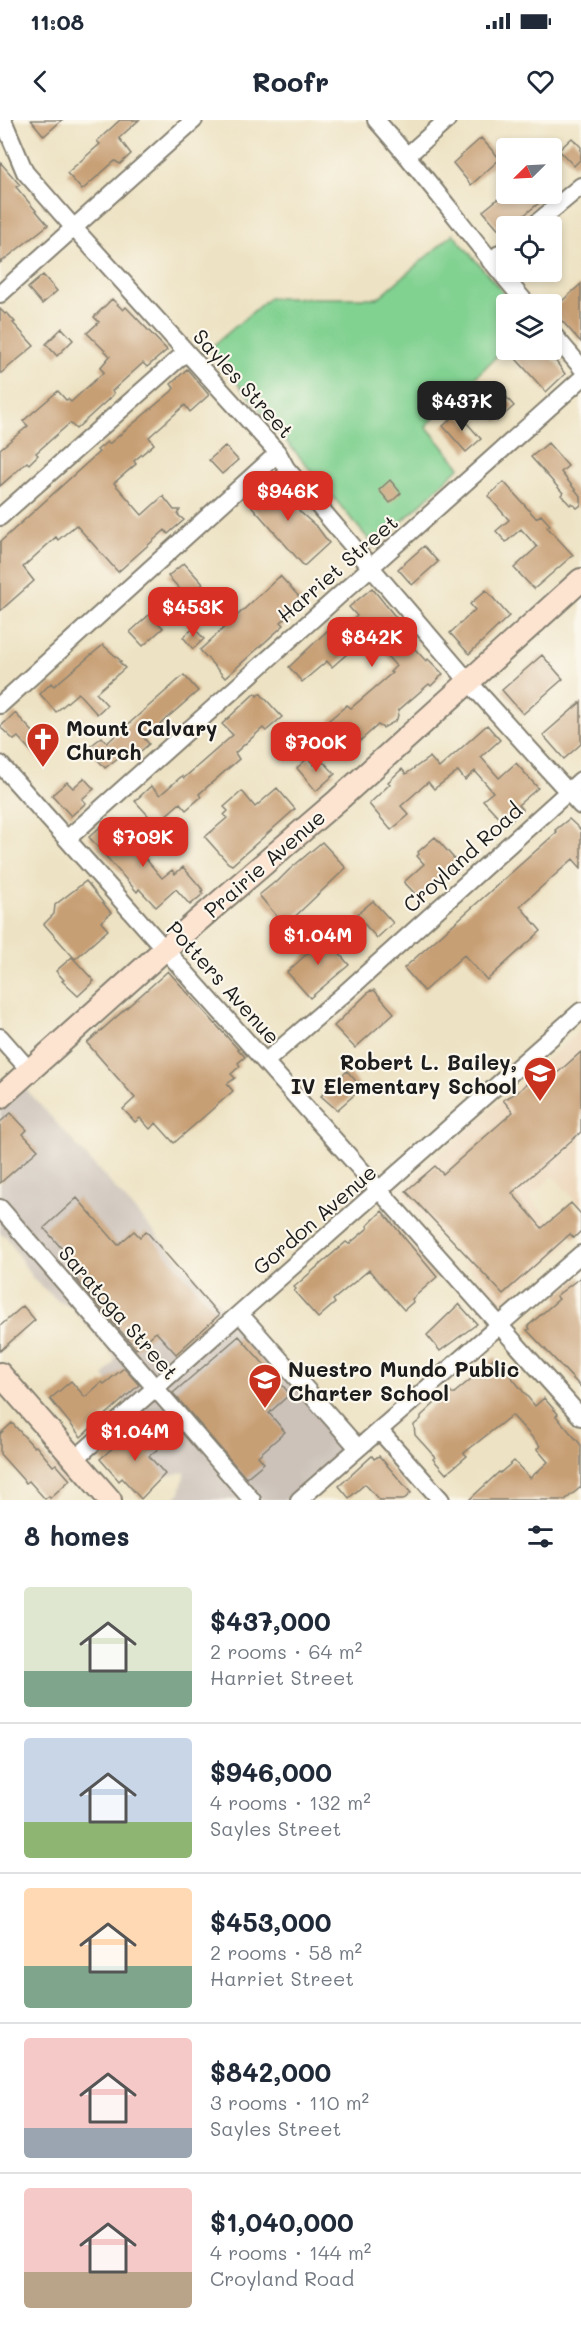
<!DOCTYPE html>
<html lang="en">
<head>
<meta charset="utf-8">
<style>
	:root { --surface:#fff; --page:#f2f2f3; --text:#1f2937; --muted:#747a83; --line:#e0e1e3; --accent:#d93025 }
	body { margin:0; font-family:Mali,sans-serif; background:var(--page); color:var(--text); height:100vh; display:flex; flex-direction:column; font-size:22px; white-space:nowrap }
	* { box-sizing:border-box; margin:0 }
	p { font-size:20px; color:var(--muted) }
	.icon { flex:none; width:33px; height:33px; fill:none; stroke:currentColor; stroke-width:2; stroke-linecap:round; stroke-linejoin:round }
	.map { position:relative; height:1380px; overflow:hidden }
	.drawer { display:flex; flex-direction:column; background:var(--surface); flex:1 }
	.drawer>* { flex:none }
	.needle { width:39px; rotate:246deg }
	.buttons { position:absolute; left:496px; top:18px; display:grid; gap:12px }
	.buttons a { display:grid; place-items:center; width:66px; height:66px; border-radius:6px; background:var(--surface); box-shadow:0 3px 9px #0003; font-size:30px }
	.price { position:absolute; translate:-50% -51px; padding:0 14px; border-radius:12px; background:var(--accent); color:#fff; font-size:20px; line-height:39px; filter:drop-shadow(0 2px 3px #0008) }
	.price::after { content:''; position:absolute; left:50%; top:36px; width:18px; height:14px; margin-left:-9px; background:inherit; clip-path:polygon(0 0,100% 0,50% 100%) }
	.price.active { background:#222; color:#fff }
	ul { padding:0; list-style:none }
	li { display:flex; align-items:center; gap:18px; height:150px; padding:0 24px }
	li+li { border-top:2px solid var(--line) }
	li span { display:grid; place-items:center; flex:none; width:168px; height:120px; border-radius:6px; color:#555 }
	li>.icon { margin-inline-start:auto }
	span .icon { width:72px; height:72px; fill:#fffc; stroke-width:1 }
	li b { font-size:26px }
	h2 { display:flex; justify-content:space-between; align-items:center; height:72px; padding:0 24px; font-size:26px }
	.status { display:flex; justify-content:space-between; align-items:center; height:42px; padding:0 30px; background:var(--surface); direction:ltr }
	.status svg { height:16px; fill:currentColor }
	header { display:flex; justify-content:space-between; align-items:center; height:78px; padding:0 24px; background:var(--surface); font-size:27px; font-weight:700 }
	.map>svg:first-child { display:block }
</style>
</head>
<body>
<div class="status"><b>11:08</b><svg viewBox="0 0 49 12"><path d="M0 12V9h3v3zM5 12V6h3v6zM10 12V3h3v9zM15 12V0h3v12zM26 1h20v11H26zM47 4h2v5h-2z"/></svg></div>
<header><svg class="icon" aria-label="back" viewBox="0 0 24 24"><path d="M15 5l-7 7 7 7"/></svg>Roofr<svg class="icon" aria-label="heart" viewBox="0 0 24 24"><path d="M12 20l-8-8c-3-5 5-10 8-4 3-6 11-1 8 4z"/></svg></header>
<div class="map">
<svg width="581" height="1380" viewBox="0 0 581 1380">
	<rect width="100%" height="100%" fill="#fbf7ec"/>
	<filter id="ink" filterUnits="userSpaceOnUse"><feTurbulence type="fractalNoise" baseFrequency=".0167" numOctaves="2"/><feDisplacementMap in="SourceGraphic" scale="12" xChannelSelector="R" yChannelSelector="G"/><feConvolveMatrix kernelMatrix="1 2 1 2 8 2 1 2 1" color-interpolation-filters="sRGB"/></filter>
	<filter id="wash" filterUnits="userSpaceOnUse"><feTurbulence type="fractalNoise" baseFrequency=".008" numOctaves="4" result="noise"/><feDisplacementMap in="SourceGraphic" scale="24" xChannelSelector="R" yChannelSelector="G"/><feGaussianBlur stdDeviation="1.35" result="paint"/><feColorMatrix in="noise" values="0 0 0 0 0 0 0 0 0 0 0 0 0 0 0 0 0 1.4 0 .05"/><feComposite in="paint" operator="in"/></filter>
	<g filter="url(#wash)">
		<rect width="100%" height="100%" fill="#ede2c3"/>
		<path fill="#edd7bb" d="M581 910V1087L553 1056 529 1077 570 1122 502 1184 404 1076 405 1065Z"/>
		<path fill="#ccc2b9" d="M17 959 235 1202 359 1323 295 1380H172L180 1372 185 1352 162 1357 144 1327 121 1302 129 1289 104 1256 114 1242 115 1237 71 1187 58 1181 33 1159 6 1116 0 1114V974Z"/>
		<path fill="#81d191" stroke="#4e7656" stroke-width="1.5" d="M453 114 513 184H507V226L426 306 460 347 375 427 209 229 269 178H378Z"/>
		<g id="blocks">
			<path fill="#c79f74" d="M31 0H62L44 16Z
				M120 0H139L119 18 131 34 120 44 115 41 82 70 67 53 100 24 97 21Z
				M481 18 500 39 471 65 453 43Z
				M572 18 581 27V39L574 46 559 30Z
				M0 42 20 65 16 67 48 105 0 143Z
				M504 74H550L502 113 483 91Z
				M43 155 57 171 42 184 28 168Z
				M581 164V222L552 190Z
				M112 179 123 190 126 187 167 230 147 247 143 243 112 271 114 273 112 276 76 309 70 303 36 333 38 335 29 344 27 342 0 366V329L28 306 23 301 58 271 66 280 68 279 71 282 104 252 100 248 110 236 87 213 99 202 94 197Z
				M0 189 5 194 7 193 15 202 13 203 34 226 0 254Z
				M62 208 73 220 57 236 46 224Z
				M508 230H544L554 241 555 240 565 254 546 272Z
				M187 249 209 275 190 292 185 285 149 317 154 324 134 341 136 344 114 363 142 395 163 376 174 390H180L178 395 184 400 168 414 165 410 118 452 76 405 58 420 56 417 23 447 34 461 0 491V422L99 332 97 330 107 322 109 324 172 271 174 268 171 264Z
				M494 263 514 286 497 301 477 277Z
				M466 267 476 278 464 288 455 277Z
				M458 293 481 319 466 332 443 306Z
				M548 323 568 346 561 352 581 377V385L577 388 572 383 570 385 561 375 563 373 531 337Z
				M225 326 238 340 222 354 209 340Z
				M270 360 279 361V367L294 385 298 384 299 391 318 408 329 423 304 446 247 381Z
				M390 360 401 373 390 383 379 370Z
				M504 362 536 398 541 395 550 405 547 407 573 435 534 469 514 448 537 427 521 409 506 422 496 411 509 400 488 376Z
				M424 426 438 442 412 465 398 449Z
				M184 443 203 464 187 477 168 456Z
				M280 456 304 482 281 502 284 505 225 558 200 530Z
				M372 468 407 511 402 515 426 541 428 539 443 554 431 566 429 564 399 590 397 599 394 602 383 608 378 605 352 628 329 600 347 585 351 588 392 553 390 552 396 546 365 511 344 529 348 533 332 547 327 541 302 562 289 547 328 510 334 517 357 496 349 487Z
				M486 470 509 496 469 534 450 513 475 490 470 484Z
				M150 494 163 508 143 526 130 512Z
				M194 508 204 519 193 529 183 517Z
				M103 525 121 541 119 542 125 548 96 573 107 585 97 594 78 573 56 592 40 574 51 563 54 566Z
				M542 535 563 559 523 594 502 570Z
				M184 555 198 571 144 618 149 624 134 637 128 630 105 648 88 628 102 617 107 623Z
				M255 573 257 576 260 573 282 597 266 611 263 608 235 633 239 639 199 674 201 677 186 690 180 683 156 704 135 681 151 666 160 675 182 656 184 658 233 615 222 604Z
				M581 582V624L564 639 543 615Z
				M15 593 35 614 44 607 57 622 38 639 18 617 14 620 0 607Z
				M487 605 500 620 481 637 499 658 516 643 538 668 518 685 523 690 506 705 483 680 493 672 475 651 465 660 458 651 434 669 428 662 401 686 409 695 391 710 369 684 390 664 388 662 402 649 406 654 430 637 439 648Z
				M308 638 314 645 320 641 326 644 335 654 316 671 297 648Z
				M84 658 94 669 82 679 86 683 71 696 52 675 67 662 73 668Z
				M277 668 295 689 232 745 228 743 205 717 227 698 224 695 228 691 224 687 242 671 255 687Z
				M109 699 129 721 131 720 146 735 144 737 162 758 172 750 175 754 183 747 203 770 201 772 203 774 190 785 176 769 156 787 139 769 137 772 89 717Z
				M569 699 581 710V748L573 739 520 786 541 811 487 860 464 835 424 871 404 848 557 712 555 710Z
				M435 717 458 743 445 757 440 758 418 777 404 762 424 744 417 736 419 734 418 732Z
				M322 722 346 748 285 806 259 775 275 762 276 763 290 749Z
				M86 761 111 793 101 802 108 810 75 839 44 804 54 794 55 785Z
				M373 781 393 803 377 818 356 795Z
				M321 812 349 845 310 878 287 852 309 832 305 827Z
				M72 837 94 861 78 876 62 861 64 860 56 851Z
				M168 851 245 937 238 943 240 946 231 954 235 958 227 964 233 971 174 1023 156 1003 150 1009 140 998 135 1002 123 989 135 978 87 923Z
				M371 870 372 871 374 870 394 893 355 928 334 906Z
				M581 932V1012L512 1073 542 1108 571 1083 581 1094V1111L574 1118 570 1114 503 1174 406 1071 435 1046 443 1054 513 992 503 980 518 972 529 961 534 952 545 964Z
				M347 951 362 968 337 990 321 976Z
				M11 993 27 1010 23 1014 38 1030 0 1063V1002Z
				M77 1078 118 1125 134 1111 140 1117 146 1111 219 1195 176 1234 156 1212 136 1229 75 1158 82 1152 44 1108Z
				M382 1091 437 1157 412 1179 413 1182 404 1190 369 1150 333 1180 335 1183 318 1198 294 1171 296 1169 294 1167 346 1122 349 1124 368 1108 367 1106Z
				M581 1157V1267L527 1210 530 1209 528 1206 559 1179 556 1176Z
				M459 1184 477 1204 440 1231 427 1215Z
				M23 1186 35 1200 0 1231V1206Z
				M239 1216 290 1274 269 1293 285 1312 258 1336 264 1343 246 1358 173 1273Z
				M495 1237 535 1286 544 1278 558 1294 556 1296 581 1325V1367L565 1380H469L499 1352 500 1353 514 1341 530 1358 548 1342 537 1329 540 1326 512 1295 464 1333 467 1336 446 1354 433 1339 435 1337 415 1315 414 1305 421 1299V1296L449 1270 453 1274 477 1254 475 1253Z
				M124 1248 139 1265 81 1317 50 1279 71 1261 85 1277 102 1262 104 1264Z
				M12 1303 34 1327 36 1326 53 1346 56 1344 70 1360 50 1378 49 1376 45 1379 29 1361 26 1363 0 1334V1314Z
				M134 1309 142 1310 158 1329 149 1336 165 1354 141 1379 122 1358 119 1361 100 1339Z
				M372 1336 374 1339 379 1336 411 1373 403 1380H379L365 1364 349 1378 339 1366Z"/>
		</g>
	</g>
	<g filter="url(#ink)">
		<use href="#blocks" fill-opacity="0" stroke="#847f70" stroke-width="1.5"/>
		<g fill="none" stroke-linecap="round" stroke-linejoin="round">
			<defs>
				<path id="street" d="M3 0 25 52 74 108 278 333 286 348 468 561 581 686
					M376 0C429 59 475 124 527 184
					M408 35 447 0
					M533 106 581 66
					M490 141 507 128
					M0 174 194 0
					M552 213 581 247
					M0 397 186 232
					M0 585 278 333
					M0 644 581 1297
					M67 719 581 259
					M0 917 30 951
					M265 942 345 873 581 660
					M0 1088 252 1380
					M240 1194 358 1328
					M379 1310 441 1380
					M75 1339 581 891
					M299 1380 581 1134"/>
				<path id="secondary" d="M0 977 165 829 338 680 581 460
					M0 1254 110 1380"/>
			</defs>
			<use href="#street" stroke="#847f70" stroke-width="20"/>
			<use href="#secondary" stroke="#847f70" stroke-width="26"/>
			<use href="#street" stroke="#fff" stroke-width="16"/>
			<use href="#secondary" stroke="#fde4d1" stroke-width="22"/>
		</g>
	</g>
	<defs>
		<symbol id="church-pin" viewBox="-11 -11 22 30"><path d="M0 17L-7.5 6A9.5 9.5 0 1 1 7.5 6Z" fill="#c8321e" stroke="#fbf7ec"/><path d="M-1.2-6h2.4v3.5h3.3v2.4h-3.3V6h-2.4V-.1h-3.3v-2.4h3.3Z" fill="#fff"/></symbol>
		<symbol id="school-pin" viewBox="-11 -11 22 30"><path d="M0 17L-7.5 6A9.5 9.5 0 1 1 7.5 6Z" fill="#c8321e" stroke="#fbf7ec"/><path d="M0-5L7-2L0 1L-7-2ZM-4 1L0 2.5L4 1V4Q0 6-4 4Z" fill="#fff"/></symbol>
	</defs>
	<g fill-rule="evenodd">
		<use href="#church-pin" x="24" y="600" width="38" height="52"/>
		<use href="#school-pin" x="521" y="934" width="38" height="52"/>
		<use href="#school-pin" x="246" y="1241" width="38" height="52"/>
	</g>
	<g text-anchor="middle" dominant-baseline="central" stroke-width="4.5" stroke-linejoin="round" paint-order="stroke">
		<g font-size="21" fill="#1c1c1c" stroke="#fbf7ec">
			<text transform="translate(244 263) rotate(48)">Sayles Street</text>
			<text transform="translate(337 448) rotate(-41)">Harriet Street</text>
			<text transform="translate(462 737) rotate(-42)">Croyland Road</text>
			<text transform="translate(264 743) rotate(-41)">Prairie Avenue</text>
			<text transform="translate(224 862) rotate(48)">Potters Avenue</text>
			<text transform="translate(314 1099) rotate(-41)">Gordon Avenue</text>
			<text transform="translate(119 1192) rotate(49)">Saratoga Street</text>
		</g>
		<g font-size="21" font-weight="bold" fill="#1c1c1c" stroke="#fbf7ec" text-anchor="start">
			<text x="66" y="607">Mount Calvary<tspan x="66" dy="24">Church</tspan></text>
			<text x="517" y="941" text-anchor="end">Robert L. Bailey,<tspan x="517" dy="24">IV Elementary School</tspan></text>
			<text x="288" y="1248">Nuestro Mundo Public<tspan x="288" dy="24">Charter School</tspan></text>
		</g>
	</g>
</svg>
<div class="buttons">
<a><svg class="needle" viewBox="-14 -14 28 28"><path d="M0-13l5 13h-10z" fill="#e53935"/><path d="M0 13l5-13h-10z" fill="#747a83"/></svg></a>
<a><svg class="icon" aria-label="locate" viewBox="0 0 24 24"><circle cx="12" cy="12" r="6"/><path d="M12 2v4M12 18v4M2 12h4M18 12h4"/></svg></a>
<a><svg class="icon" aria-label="layers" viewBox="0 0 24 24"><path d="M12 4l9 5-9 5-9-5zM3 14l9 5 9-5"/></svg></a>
</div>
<b class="price active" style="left:462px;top:312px">$437K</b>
<b class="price" style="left:288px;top:402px">$946K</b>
<b class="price" style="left:193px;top:518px">$453K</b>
<b class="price" style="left:372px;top:548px">$842K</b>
<b class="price" style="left:316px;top:653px">$700K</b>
<b class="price" style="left:143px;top:748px">$709K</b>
<b class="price" style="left:318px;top:846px">$1.04M</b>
<b class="price" style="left:135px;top:1342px">$1.04M</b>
</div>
<section class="drawer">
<h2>8 homes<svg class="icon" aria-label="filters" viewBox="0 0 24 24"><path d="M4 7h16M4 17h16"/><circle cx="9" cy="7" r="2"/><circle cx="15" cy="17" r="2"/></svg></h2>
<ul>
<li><span style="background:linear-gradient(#dfe7d0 70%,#7fa58c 0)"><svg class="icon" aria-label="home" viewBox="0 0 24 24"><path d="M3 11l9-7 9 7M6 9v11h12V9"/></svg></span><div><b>$437,000</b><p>2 rooms · 64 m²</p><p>Harriet Street</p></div></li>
<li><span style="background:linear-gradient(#c9d6e8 70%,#8fb573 0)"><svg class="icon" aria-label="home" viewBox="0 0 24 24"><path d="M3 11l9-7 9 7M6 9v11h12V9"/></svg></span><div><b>$946,000</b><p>4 rooms · 132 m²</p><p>Sayles Street</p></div></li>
<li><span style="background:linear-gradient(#ffd9b3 65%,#7fa58c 0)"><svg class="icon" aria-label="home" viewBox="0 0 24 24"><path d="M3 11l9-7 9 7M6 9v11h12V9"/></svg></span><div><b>$453,000</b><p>2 rooms · 58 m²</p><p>Harriet Street</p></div></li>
<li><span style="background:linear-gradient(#f6c9c9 75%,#9aa5b1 0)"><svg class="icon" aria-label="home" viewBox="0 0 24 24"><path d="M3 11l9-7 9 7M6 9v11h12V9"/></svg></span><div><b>$842,000</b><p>3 rooms · 110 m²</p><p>Sayles Street</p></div></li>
<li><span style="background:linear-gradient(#f6c9c9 70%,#b9a48a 0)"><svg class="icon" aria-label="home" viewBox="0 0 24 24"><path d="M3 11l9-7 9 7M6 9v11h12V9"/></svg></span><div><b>$1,040,000</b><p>4 rooms · 144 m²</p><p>Croyland Road</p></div></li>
</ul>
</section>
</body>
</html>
